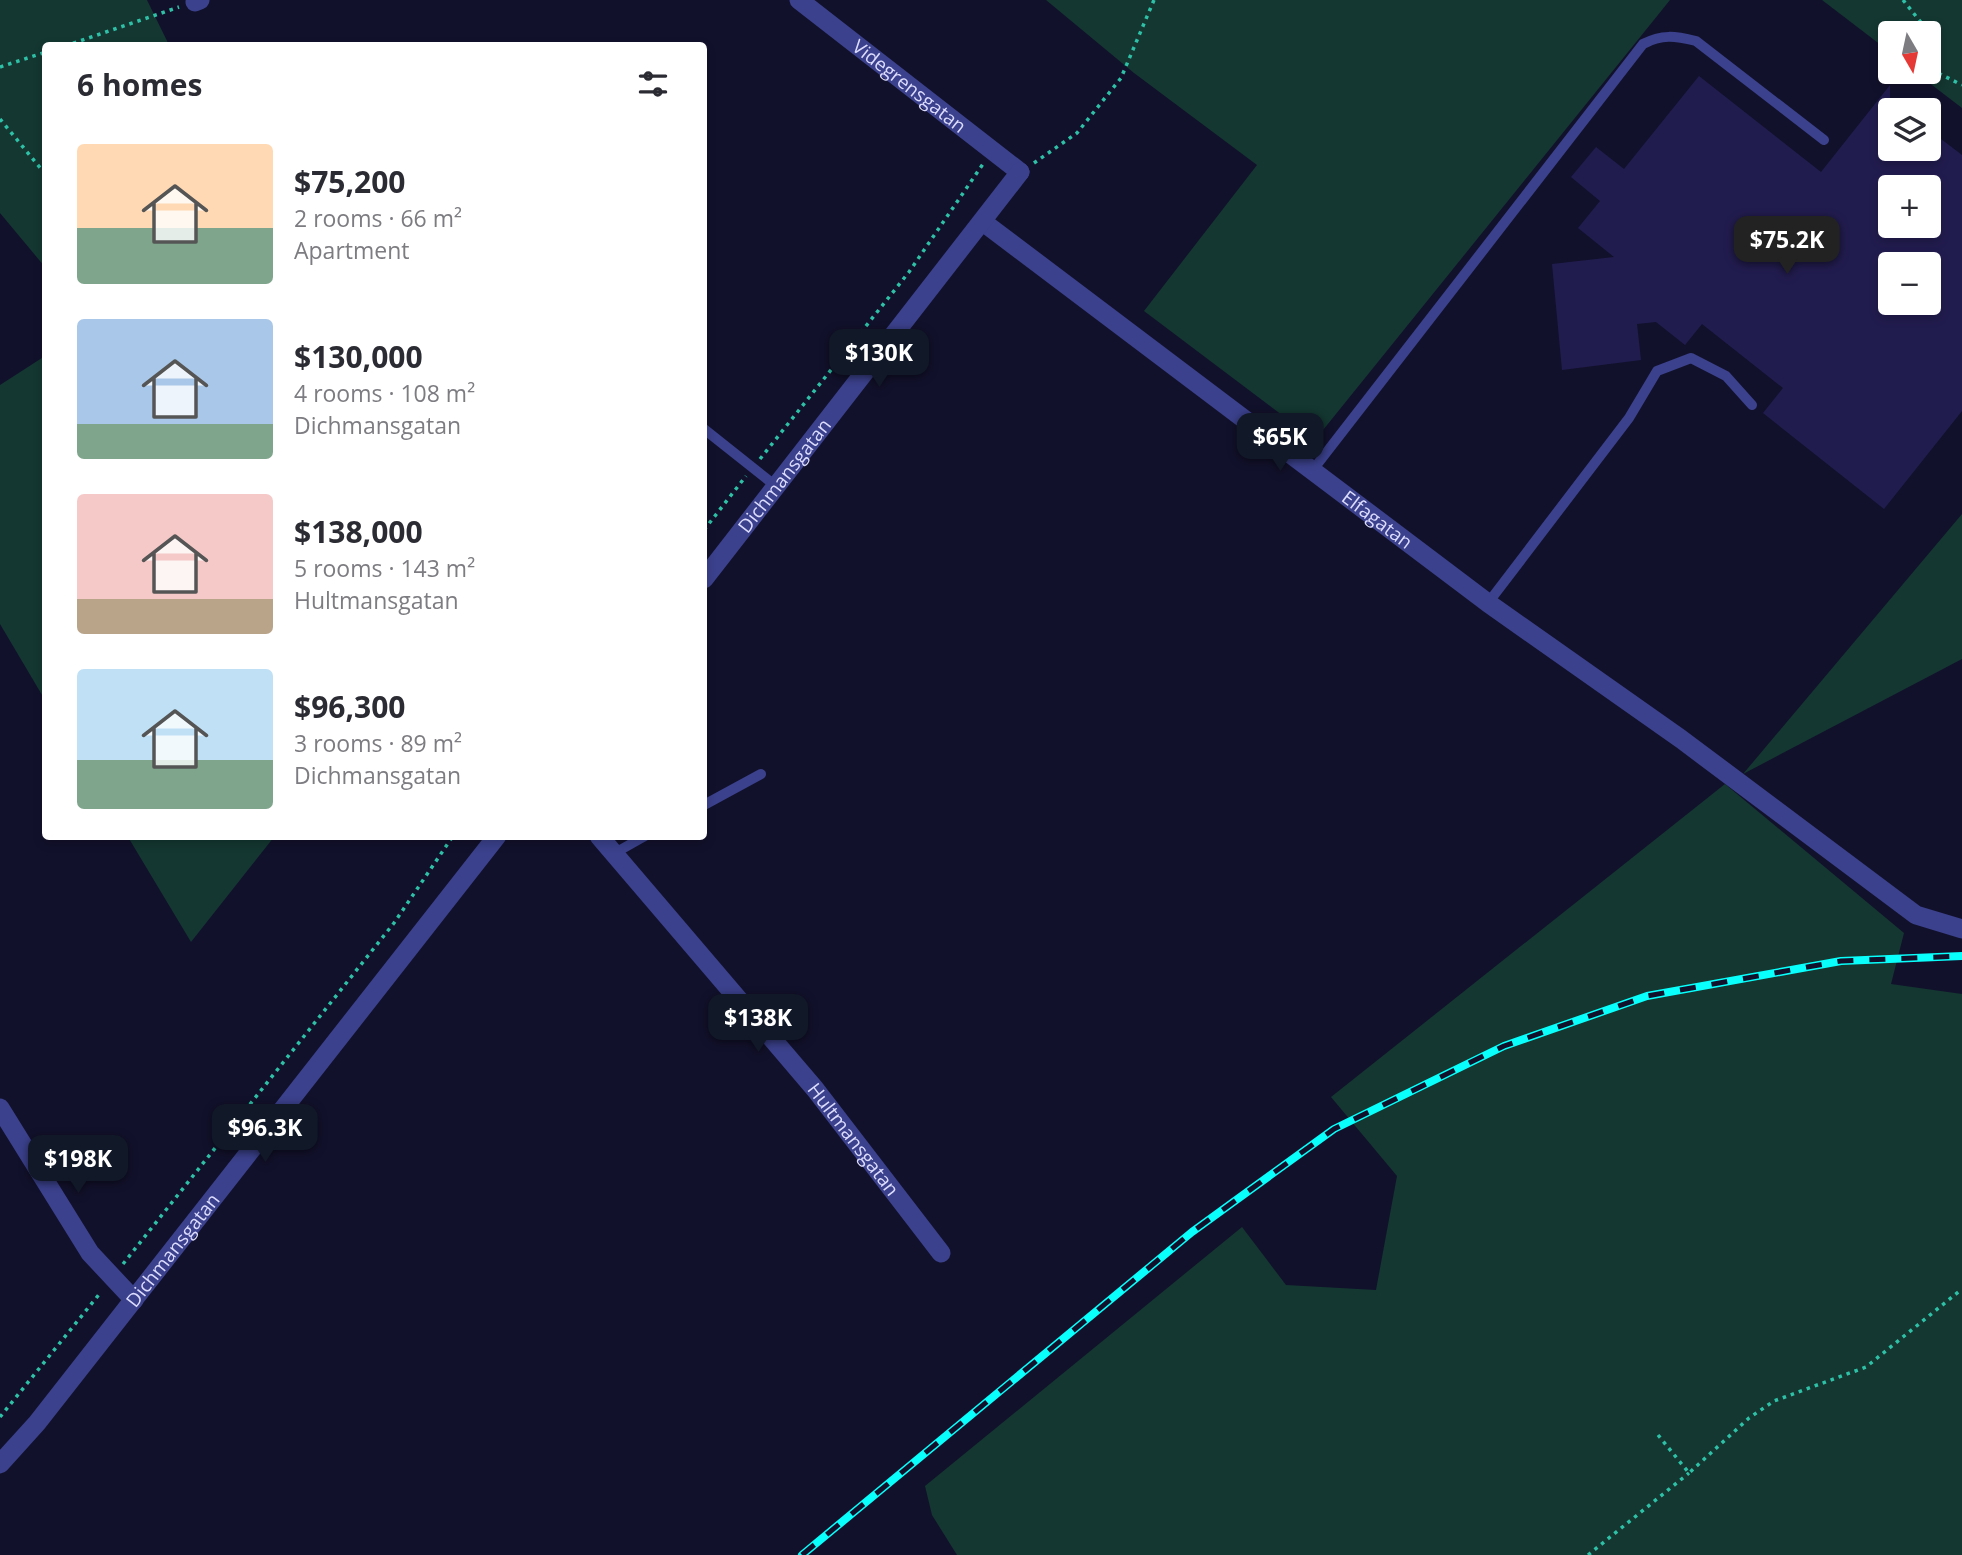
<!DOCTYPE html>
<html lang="en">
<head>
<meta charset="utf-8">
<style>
	:root { --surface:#fff; --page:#f2f2f3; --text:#2b2b33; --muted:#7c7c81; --accent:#111827 }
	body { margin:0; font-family:"Open Sans",sans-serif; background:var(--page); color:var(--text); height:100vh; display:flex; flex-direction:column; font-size:26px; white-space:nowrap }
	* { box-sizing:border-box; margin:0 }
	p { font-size:23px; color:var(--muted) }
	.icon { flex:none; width:38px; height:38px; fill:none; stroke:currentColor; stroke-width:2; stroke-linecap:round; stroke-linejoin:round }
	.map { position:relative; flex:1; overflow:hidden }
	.sheet { position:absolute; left:42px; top:42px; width:665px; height:798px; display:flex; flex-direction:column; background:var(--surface); border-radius:7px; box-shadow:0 4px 10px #0003 }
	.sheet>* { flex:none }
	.needle { width:46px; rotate:171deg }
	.fabs { position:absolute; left:1878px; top:21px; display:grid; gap:14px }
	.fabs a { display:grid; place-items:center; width:63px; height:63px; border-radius:7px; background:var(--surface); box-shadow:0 4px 10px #0003; font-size:35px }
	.price { position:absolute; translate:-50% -60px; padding:0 16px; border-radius:14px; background:var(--accent); color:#fff; font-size:23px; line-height:46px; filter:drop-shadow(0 2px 4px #0008) }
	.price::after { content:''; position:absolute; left:50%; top:42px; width:21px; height:16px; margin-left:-10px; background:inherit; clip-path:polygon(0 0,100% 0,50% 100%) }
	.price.on { background:#222; color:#fff }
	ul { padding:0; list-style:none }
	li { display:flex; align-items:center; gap:21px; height:175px; padding:0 35px }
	li span { display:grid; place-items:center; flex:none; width:196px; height:140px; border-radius:7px; color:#555 }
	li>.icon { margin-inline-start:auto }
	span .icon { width:84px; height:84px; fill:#fffc; stroke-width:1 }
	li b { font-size:30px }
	h2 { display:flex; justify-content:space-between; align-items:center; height:84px; padding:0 35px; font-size:30px }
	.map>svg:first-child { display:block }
</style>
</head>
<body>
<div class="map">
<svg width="1962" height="1555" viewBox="0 0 1962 1555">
	<rect width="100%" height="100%" fill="#12112c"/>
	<path fill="#143731" d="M0 0H147L169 45 46 46 45 267 0 213Z
		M1046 0H1670L1315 440 1144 311 1257 165 1134 73Z
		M1822 0H1962V108L1915 72H1928V33H1890V52Z
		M45 356V700L0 624V385Z
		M1962 514V659L1743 774Z
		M1725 784 1904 933 1891 984 1962 994V1555H957L932 1515 925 1486 1242 1227 1286 1285 1376 1290 1397 1176 1331 1097Z
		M128 837H274L191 942Z"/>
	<path fill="#211c4e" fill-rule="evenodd" d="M1699 76 1821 172 1890 85V98L1905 110H1890V149H1928V129L1962 155V411L1884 509 1763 413 1783 388 1702 324 1685 345 1656 322 1637 324 1641 360 1562 370 1552 264 1614 257 1578 228 1600 201 1571 177 1596 147 1624 169ZM1890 187H1928V226H1890ZM1890 264H1928V303H1890Z"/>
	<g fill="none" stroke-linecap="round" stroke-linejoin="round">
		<path stroke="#2ec1a7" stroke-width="3.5" stroke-dasharray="3.5 5" stroke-linecap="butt" d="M1903 0 1935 40 1938 73 1962 85
			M65 46 179 7
			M0 67 46 52
			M0 119 46 175
			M1034 163 1077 133 1121 78 1154 0
			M760 459 909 272 983 164
			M704 530 746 476
			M123 1264 394 923 453 836
			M0 1417 101 1292
			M1658 1435 1689 1473 1749 1418 1774 1401 1866 1367 1962 1289
			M1588 1555 1689 1473"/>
		<path stroke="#3b418c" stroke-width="10" d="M704 429 777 487
			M1312 471 1643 44C1662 34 1675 36 1696 41L1824 140
			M1488 603 1629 418 1657 371 1691 358 1726 376 1752 405
			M704 805 761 774
			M613 854 645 836"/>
		<g stroke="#3b418c" stroke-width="19">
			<path id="s1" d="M799 0 1020 172"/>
			<path d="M195 2 200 0"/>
			<path id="s2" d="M983 222 1488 603 1681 739 1916 915 1962 929"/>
			<path id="s3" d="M599 836 815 1089 941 1253"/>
			<path d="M0 1108 90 1253 134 1300"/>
		</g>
		<g stroke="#3b418c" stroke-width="19">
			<path id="s4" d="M704 579 1020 172"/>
			<path id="s5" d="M0 1464 37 1423 497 836"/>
		</g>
		<defs>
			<path id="rail" d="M802 1555 1192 1232 1334 1129 1504 1046 1647 996 1841 961 1962 956"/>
		</defs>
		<use href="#rail" stroke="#08fffb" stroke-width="8"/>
		<use href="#rail" stroke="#12112c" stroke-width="5" stroke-dasharray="16" stroke-linecap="butt"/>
	</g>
	<g text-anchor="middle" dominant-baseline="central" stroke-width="5" stroke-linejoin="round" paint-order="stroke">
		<g font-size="19" fill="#dcdcff" stroke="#12112c">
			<text stroke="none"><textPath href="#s1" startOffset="140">Videgrensgatan</textPath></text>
			<text stroke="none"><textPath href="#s4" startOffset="131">Dichmansgatan</textPath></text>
			<text stroke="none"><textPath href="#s2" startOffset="494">Elfagatan</textPath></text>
			<text stroke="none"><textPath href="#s3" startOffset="396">Hultmansgatan</textPath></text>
			<text stroke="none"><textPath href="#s5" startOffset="275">Dichmansgatan</textPath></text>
		</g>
	</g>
</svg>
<div class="fabs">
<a><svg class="needle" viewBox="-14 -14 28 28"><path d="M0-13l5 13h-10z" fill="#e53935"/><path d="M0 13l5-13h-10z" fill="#7c7c81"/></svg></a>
<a><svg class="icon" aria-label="layers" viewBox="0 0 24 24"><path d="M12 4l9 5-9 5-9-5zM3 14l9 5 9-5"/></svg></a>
<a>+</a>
<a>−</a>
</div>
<b class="price on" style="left:1787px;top:276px">$75.2K</b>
<b class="price" style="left:879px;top:389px">$130K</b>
<b class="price" style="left:1280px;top:473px">$65K</b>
<b class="price" style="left:758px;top:1054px">$138K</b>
<b class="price" style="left:265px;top:1164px">$96.3K</b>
<b class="price" style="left:78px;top:1195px">$198K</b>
<section class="sheet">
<h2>6 homes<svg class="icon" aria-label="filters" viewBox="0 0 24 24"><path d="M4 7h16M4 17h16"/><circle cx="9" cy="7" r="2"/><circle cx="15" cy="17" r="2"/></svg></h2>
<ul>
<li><span style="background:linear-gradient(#ffd9b3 60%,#7fa58c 0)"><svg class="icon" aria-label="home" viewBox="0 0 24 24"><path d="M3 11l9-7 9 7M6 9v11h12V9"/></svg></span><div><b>$75,200</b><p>2 rooms · 66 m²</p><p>Apartment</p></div></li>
<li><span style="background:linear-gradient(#a9c7e8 75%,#7fa58c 0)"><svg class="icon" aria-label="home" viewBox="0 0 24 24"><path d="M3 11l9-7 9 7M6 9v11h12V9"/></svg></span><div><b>$130,000</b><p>4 rooms · 108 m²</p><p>Dichmansgatan</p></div></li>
<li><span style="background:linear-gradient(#f6c9c9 75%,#b9a48a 0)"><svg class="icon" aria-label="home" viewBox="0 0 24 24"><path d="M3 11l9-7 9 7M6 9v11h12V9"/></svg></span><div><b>$138,000</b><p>5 rooms · 143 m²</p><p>Hultmansgatan</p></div></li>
<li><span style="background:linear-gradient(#bfe0f5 65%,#7fa58c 0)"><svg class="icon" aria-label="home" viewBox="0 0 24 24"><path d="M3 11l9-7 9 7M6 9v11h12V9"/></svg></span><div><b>$96,300</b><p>3 rooms · 89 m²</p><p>Dichmansgatan</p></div></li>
</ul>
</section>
</div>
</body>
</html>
